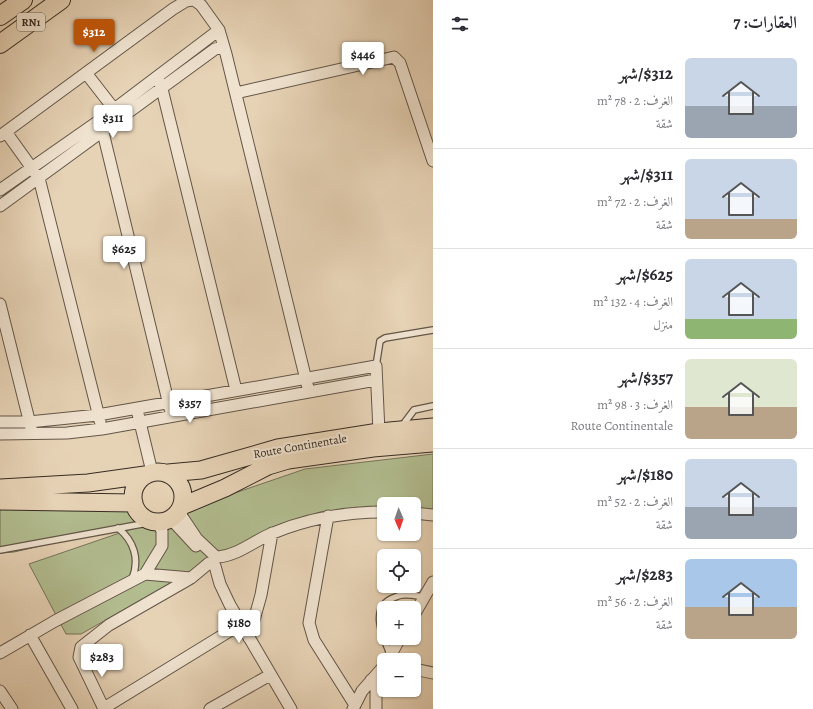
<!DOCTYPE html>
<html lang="ar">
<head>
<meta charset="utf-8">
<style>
	:root { --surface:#fff; --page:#f7f7f7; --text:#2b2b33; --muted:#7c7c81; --line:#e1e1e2; --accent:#b45309 }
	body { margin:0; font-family:Alegreya,Amiri,serif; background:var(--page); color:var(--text); direction:rtl; height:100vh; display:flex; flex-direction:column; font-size:15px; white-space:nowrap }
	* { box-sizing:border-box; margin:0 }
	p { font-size:13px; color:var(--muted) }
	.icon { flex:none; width:22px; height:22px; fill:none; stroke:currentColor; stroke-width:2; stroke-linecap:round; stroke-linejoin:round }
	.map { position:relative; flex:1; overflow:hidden; direction:ltr }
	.drawer { display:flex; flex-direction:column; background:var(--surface); width:380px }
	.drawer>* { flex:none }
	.needle { width:26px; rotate:178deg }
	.tools { position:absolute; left:377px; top:497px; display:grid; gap:8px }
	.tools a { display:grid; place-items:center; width:44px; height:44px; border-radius:6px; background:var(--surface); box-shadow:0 1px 3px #0004; font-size:20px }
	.price { position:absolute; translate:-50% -34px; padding:0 9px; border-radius:4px; background:#fff; color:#222; font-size:13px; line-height:26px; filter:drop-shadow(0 1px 2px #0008) }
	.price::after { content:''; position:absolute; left:50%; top:24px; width:12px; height:9px; margin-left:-6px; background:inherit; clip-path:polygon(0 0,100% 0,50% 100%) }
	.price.current { background:var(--accent); color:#fff }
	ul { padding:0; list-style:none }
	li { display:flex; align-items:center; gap:12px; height:100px; padding:0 16px }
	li+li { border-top:1px solid var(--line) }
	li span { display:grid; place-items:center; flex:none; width:112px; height:80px; border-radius:6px; color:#555 }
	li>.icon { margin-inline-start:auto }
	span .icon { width:48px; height:48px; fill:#fffc; stroke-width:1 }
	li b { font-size:17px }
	h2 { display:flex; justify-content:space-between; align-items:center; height:48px; padding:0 16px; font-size:17px }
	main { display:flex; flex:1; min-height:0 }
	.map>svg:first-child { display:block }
</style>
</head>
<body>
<main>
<section class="drawer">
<h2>العقارات: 7<svg class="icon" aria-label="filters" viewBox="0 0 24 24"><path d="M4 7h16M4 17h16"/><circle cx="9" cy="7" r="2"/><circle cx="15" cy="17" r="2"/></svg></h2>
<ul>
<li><span style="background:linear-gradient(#c9d6e8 60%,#9aa5b1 0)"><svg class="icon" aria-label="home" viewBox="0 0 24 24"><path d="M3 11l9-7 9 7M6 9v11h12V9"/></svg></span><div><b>$312/شهر</b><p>الغرف: 2 · 78 m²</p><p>شقة</p></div></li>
<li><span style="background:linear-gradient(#c9d6e8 75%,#b9a48a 0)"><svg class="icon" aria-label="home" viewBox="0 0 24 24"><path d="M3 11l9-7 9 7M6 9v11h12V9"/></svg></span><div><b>$311/شهر</b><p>الغرف: 2 · 72 m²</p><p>شقة</p></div></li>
<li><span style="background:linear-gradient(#c9d6e8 75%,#8fb573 0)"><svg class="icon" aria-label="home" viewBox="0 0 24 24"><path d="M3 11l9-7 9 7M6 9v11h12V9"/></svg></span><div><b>$625/شهر</b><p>الغرف: 4 · 132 m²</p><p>منزل</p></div></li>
<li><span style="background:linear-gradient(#dfe7d0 60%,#b9a48a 0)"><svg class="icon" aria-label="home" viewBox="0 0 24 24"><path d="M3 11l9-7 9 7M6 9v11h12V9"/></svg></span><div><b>$357/شهر</b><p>الغرف: 3 · 98 m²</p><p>Route Continentale</p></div></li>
<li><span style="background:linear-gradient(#c9d6e8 60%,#9aa5b1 0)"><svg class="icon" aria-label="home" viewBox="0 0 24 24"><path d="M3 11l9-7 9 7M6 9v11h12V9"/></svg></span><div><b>$180/شهر</b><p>الغرف: 2 · 52 m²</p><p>شقة</p></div></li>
<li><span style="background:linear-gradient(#a9c7e8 60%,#b9a48a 0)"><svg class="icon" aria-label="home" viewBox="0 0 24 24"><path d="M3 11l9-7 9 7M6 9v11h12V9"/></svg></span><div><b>$283/شهر</b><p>الغرف: 2 · 56 m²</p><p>شقة</p></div></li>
</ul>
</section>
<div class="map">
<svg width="433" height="709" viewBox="0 0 433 709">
	<rect width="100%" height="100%" fill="#e6d2b5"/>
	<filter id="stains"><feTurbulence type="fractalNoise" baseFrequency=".005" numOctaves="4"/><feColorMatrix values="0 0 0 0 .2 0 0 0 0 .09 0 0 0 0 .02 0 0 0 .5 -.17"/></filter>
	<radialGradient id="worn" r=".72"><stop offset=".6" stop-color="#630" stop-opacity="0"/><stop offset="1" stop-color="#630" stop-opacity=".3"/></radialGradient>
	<path fill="#b2bd90" stroke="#74745a" d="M433 454V513H414V504H384V513L320 512 286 524 238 545 81 634H66L29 564 146 524 106 531 14 552 0 553V508L146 509 148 514 156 520 305 469Z"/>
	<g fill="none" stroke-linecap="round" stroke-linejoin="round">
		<defs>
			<path id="service" d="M376 366 380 341 385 338 433 330
				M402 426 414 410 433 406
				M118 528C134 541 140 559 132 579
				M0 550 153 522
				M390 654C383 637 369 608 393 598 396 597 399 595 402 595 409 594 417 596 424 597"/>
			<path id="minor" d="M194 0 201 5 219 30 226 54 309 392
				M86 73 114 109
				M157 77 162 89 236 390
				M236 93 394 57 400 63 433 161
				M100 120 170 409
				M6 132 39 178 100 421
				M0 136 173 9 186 1 193 0
				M0 190 100 120 219 30
				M0 206 215 49 220 48 224 50
				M0 304 31 428
				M138 414 152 472
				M0 422H29L98 415 376 366 379 432
				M0 434 67 433 102 429 376 380
				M179 512 197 539 214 555
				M414 513 433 515
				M328 516 309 623 314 640 355 705
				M171 519 196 546
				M218 557C239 555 255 540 273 533 309 518 345 512 384 512
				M215 566 220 584 230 605 291 709
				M145 574 191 578
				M414 615 433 582
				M30 635 72 709
				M249 638 261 595 272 533
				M0 653 55 621 145 574 162 546V531L158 522
				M388 660 400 638
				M414 669 433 673
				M371 680 376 688V709
				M0 691 12 709
				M104 708 241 624
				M104 709 79 657 81 647 109 625 191 578 209 563
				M210 709 270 675
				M353 709 362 691 384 666"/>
			<path id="primary" d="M133 497a25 25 0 1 1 50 0a25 25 0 1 1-50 0Z
				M168 473 201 470 278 448 379 432 433 427
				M0 488 88 483 145 475
				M0 501 134 503
				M182 506 225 488 268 466 288 460 373 448 433 443"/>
			<path id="trunk" d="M0 16 23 0
				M0 44 61 0"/>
		</defs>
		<use href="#service" stroke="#635648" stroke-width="8"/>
		<use href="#minor" stroke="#635648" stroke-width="13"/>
		<use href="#primary" stroke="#372c23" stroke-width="19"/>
		<use href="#trunk" stroke="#372c23" stroke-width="20"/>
		<use href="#service" stroke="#efe2cf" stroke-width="5.5"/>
		<use href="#minor" stroke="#efe2cf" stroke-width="11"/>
		<use href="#primary" stroke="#e6d2b5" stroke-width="17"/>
		<use href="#trunk" stroke="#e6d2b5" stroke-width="18"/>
	</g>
	<g text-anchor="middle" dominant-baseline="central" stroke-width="4" stroke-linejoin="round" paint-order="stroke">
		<rect fill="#efe2cf" stroke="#6e6357" stroke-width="1" x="17" y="13" width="28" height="18" rx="3"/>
		<g font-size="11" font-weight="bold" fill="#372c23">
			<text x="31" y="22">RN1</text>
		</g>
		<g font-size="12" fill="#372c23" stroke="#efe2cf">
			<text transform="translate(300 446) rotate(-10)">Route Continentale</text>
		</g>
	</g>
	<rect width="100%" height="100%" filter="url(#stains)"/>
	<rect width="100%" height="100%" fill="url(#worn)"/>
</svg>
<div class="tools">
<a><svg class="needle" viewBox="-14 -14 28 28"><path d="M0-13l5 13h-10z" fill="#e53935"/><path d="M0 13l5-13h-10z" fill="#7c7c81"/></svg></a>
<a><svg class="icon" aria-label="locate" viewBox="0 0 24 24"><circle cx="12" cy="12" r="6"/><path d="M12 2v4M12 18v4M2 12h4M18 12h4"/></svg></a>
<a>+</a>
<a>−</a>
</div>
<b class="price current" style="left:94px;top:53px">$312</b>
<b class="price" style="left:363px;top:76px">$446</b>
<b class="price" style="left:113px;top:139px">$311</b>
<b class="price" style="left:124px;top:270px">$625</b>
<b class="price" style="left:190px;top:424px">$357</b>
<b class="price" style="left:239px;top:644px">$180</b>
<b class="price" style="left:102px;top:678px">$283</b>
</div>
</main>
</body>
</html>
